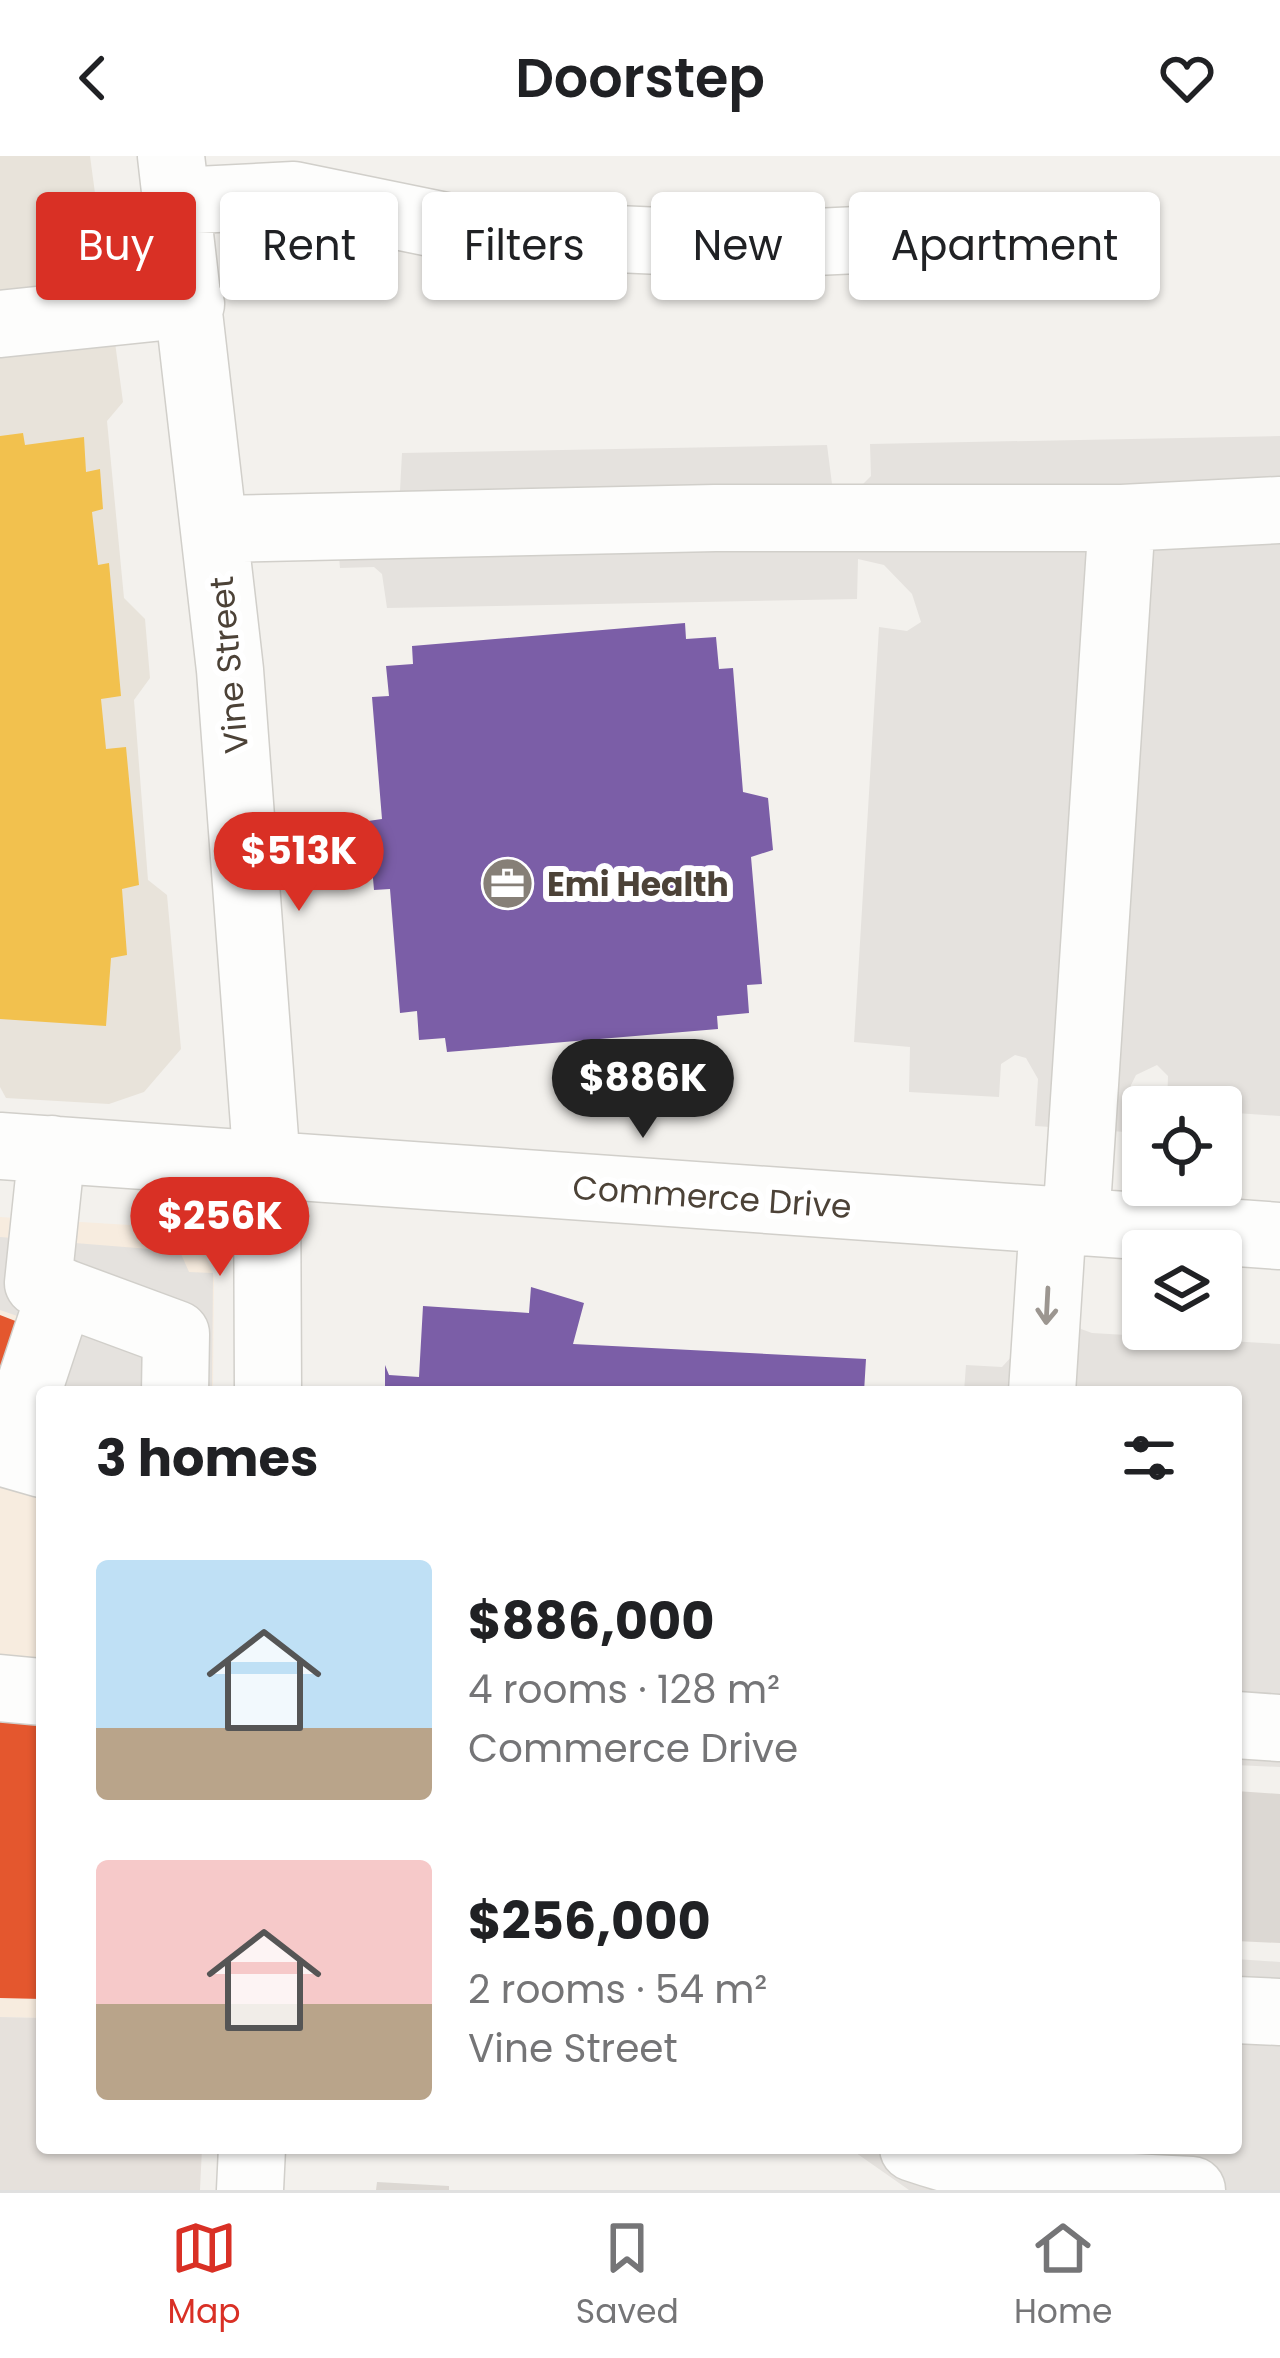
<!DOCTYPE html>
<html lang="en">
<head>
<meta charset="utf-8">
<style>
	:root { --surface:#fff; --page:#f6f6f6; --text:#202124; --muted:#757577; --line:#e0e0e0; --accent:#d93025 }
	body { margin:0; font-family:Poppins,sans-serif; background:var(--page); color:var(--text); height:100vh; display:flex; flex-direction:column; font-size:45px; white-space:nowrap }
	* { box-sizing:border-box; margin:0 }
	p { font-size:39px; color:var(--muted) }
	.icon { flex:none; width:66px; height:66px; fill:none; stroke:currentColor; stroke-width:2; stroke-linecap:round; stroke-linejoin:round }
	.map { position:relative; flex:1; overflow:hidden }
	.panel { position:absolute; left:36px; top:1230px; width:1206px; height:768px; display:flex; flex-direction:column; background:var(--surface); border-radius:12px; box-shadow:0 3px 9px #0004 }
	.panel>* { flex:none }
	.banner { position:absolute; left:36px; top:36px; width:1209px; height:108px; display:flex; gap:24px }
	.controls { position:absolute; left:1122px; top:930px; display:grid; gap:24px }
	.controls a { display:grid; place-items:center; width:120px; height:120px; border-radius:12px; background:var(--surface); box-shadow:0 3px 9px #0004; font-size:60px }
	.price { position:absolute; translate:-50% -102px; padding:0 27px; border-radius:42px; background:var(--accent); color:#fff; font-size:39px; line-height:78px; filter:drop-shadow(0 3px 6px #0008) }
	.price::after { content:''; position:absolute; left:50%; top:72px; width:36px; height:27px; margin-left:-18px; background:inherit; clip-path:polygon(0 0,100% 0,50% 100%) }
	.price.current { background:#222; color:#fff }
	ul { padding:0; list-style:none }
	li { display:flex; align-items:center; gap:36px; height:300px; padding:0 60px }
	li span { display:grid; place-items:center; flex:none; width:336px; height:240px; border-radius:12px; color:#555 }
	li>.icon { margin-inline-start:auto }
	span .icon { width:144px; height:144px; fill:#fffc; stroke-width:1 }
	li b { font-size:51px }
	h2 { display:flex; justify-content:space-between; align-items:center; height:144px; padding:0 60px; font-size:51px }
	.tag { padding:0 42px; border-radius:12px; background:var(--surface); box-shadow:0 3px 9px #0004; font-size:42px; line-height:108px }
	.tag.current { background:var(--accent); color:#fff }
	header { display:flex; justify-content:space-between; align-items:center; height:156px; padding:0 60px; background:var(--surface); font-size:54px; font-weight:600 }
	.tab-bar { display:flex; justify-content:space-around; align-items:center; height:168px; border-top:3px solid var(--line); background:var(--surface); font-size:33px; color:var(--muted) }
	.tab-bar a { display:grid; justify-items:center; gap:6px }
	.tab-bar .current { color:var(--accent) }
	.map>svg:first-child { display:block }
</style>
</head>
<body>
<header><svg class="icon" aria-label="back" viewBox="0 0 24 24"><path d="M15 5l-7 7 7 7"/></svg>Doorstep<svg class="icon" aria-label="heart" viewBox="0 0 24 24"><path d="M12 20l-8-8c-3-5 5-10 8-4 3-6 11-1 8 4z"/></svg></header>
<div class="map">
<svg width="1280" height="2034" viewBox="0 0 1280 2034">
	<rect width="100%" height="100%" fill="#f3f1ed"/>
	<path fill="#e8e3da" d="M0 0H90L123 246 107 265 124 442 145 463 150 522 134 544 148 724 167 739 181 893 144 936 109 948 6 942 0 931Z"/>
	<path fill="#f7ecdf" d="M0 1061 178 1072 204 1095 214 1120 213 1236H42V1862L0 1861Z"/>
	<path fill="#e6e1dc" d="M0 1861 42 1862V1992H202L200 2034H0Z"/>
	<path fill="#e5e2de" d="M1280 280V960L1221 956V951H1167L1168 920 1157 909 1136 919 1131 929 1126 976 1035 970 1038 923 1026 902 1015 899 1001 908 999 941 909 936 910 891 854 886 879 471 907 475 921 466 912 438 884 409 858 403 857 443 387 452 382 418 374 411 340 412 334 339 400 335 402 297 827 289 832 328 862 329 871 320 870 288Z
		M0 1081 162 1094 181 1098 189 1116 213 1117 212 1236H42L23 1162 0 1154Z
		M1078 1165 1081 1173 1092 1177 1280 1188V1611L1236 1609V1236H964L966 1209 1002 1211 1013 1199Z
		M1236 1803 1280 1806V2034H909L849 1992H1236Z"/>
	<path fill="#f2c14e" d="M23 277 25 289 84 281 86 316 100 313 103 353 92 356 98 409 109 407 121 540 101 543 106 593 126 591 139 729 122 733 127 799 111 802 106 870 0 863V280Z"/>
	<path fill="#e4572e" d="M0 1159 18 1166 0 1217Z
		M0 1559 42 1560V1843L0 1842Z"/>
	<path fill="#7b5ea7" d="M685 467 686 483 716 481 719 513 733 512 743 636 768 642 773 694 751 701 762 828 747 829 749 857 717 860 718 873 447 896 445 882 419 884 417 855 400 857 390 733 374 734 368 665 382 663 372 541 389 540 386 510 413 508 412 490Z
		M531 1131 584 1147 573 1188 866 1203 864 1236H385V1209L389 1219 419 1221 423 1150 529 1157Z"/>
	<path fill="#dcd8d3" d="M1236 1635 1280 1638V1787L1236 1785Z
		M377 2026 449 2030V2034H376Z"/>
	<g fill="none" stroke-linecap="round" stroke-linejoin="round">
		<defs>
			<path id="minor" d="M171 0 230 514 267 1009 268 1236
				M177 45 294 39 480 77 753 89 879 83
				M0 168 191 148
				M1122 362 1280 354
				M217 373 715 362H1122L1076 1066
				M0 990 1280 1080
				M52 993 38 1127 176 1178 175 1236
				M1042 1236 1053 1065
				M42 1308 7 1298 61 1135
				M0 1532 42 1536
				M1236 1569 1280 1572
				M1236 1854 1280 1856
				M913 1992C1006 2024 1094 2030 1192 2034
				M250 2034 252 1992"/>
		</defs>
		<use href="#minor" stroke="#d1cfca" stroke-width="69"/>
		<use href="#minor" stroke="#fdfdfc" stroke-width="66"/>
	</g>
	<defs><path id="oneway-shaft" d="M-6 0H5M1.5-3L5.5 0L1.5 3" fill="none" stroke-width="1.6" stroke-linecap="round" stroke-linejoin="round" transform="scale(3)"/></defs>
	<use stroke="#9c9690" href="#oneway-shaft" transform="translate(1047 1150) rotate(93)"/>
	<defs>
		<symbol id="office-disc" viewBox="-11 -11 22 22"><circle r="9.5" fill="#867f77" stroke="#fff"/><path d="M-6-3h4V-5.5h4V-3h4V5H-6ZM-1-4.5V-3h2v-1.5ZM-6 0V1H6V0Z" fill="#fff"/></symbol>
	</defs>
	<g fill-rule="evenodd">
		<use href="#office-disc" x="478" y="698" width="59" height="59"/>
	</g>
	<g text-anchor="middle" dominant-baseline="central" stroke-width="12" stroke-linejoin="round" paint-order="stroke">
		<g font-size="33" fill="#4c4237" stroke="#fff">
			<text transform="translate(229 509) rotate(-95)">Vine Street</text>
			<text transform="translate(712 1041) rotate(4)">Commerce Drive</text>
		</g>
		<g font-size="33" font-weight="bold" fill="#4c4237" stroke="#fff" text-anchor="start">
			<text x="547" y="728">Emi Health</text>
		</g>
	</g>
</svg>
<div class="controls">
<a><svg class="icon" aria-label="locate" viewBox="0 0 24 24"><circle cx="12" cy="12" r="6"/><path d="M12 2v4M12 18v4M2 12h4M18 12h4"/></svg></a>
<a><svg class="icon" aria-label="layers" viewBox="0 0 24 24"><path d="M12 4l9 5-9 5-9-5zM3 14l9 5 9-5"/></svg></a>
</div>
<b class="price" style="left:299px;top:758px">$513K</b>
<b class="price current" style="left:643px;top:985px">$886K</b>
<b class="price" style="left:220px;top:1123px">$256K</b>
<div class="banner">
<a class="tag current">Buy</a>
<a class="tag">Rent</a>
<a class="tag">Filters</a>
<a class="tag">New</a>
<a class="tag">Apartment</a>
</div>
<section class="panel">
<h2>3 homes<svg class="icon" aria-label="filters" viewBox="0 0 24 24"><path d="M4 7h16M4 17h16"/><circle cx="9" cy="7" r="2"/><circle cx="15" cy="17" r="2"/></svg></h2>
<ul>
<li><span style="background:linear-gradient(#bfe0f5 70%,#b9a48a 0)"><svg class="icon" aria-label="home" viewBox="0 0 24 24"><path d="M3 11l9-7 9 7M6 9v11h12V9"/></svg></span><div><b>$886,000</b><p>4 rooms · 128 m²</p><p>Commerce Drive</p></div></li>
<li><span style="background:linear-gradient(#f6c9c9 60%,#b9a48a 0)"><svg class="icon" aria-label="home" viewBox="0 0 24 24"><path d="M3 11l9-7 9 7M6 9v11h12V9"/></svg></span><div><b>$256,000</b><p>2 rooms · 54 m²</p><p>Vine Street</p></div></li>
</ul>
</section>
</div>
<nav class="tab-bar">
<a class="current"><svg class="icon" aria-label="map" viewBox="0 0 24 24"><path d="M3 6l6-2 6 2 6-2v14l-6 2-6-2-6 2zM9 4v14M15 6v14"/></svg>Map</a>
<a><svg class="icon" aria-label="saved" viewBox="0 0 24 24"><path d="M7 4h10v16l-5-4-5 4z"/></svg>Saved</a>
<a><svg class="icon" aria-label="home" viewBox="0 0 24 24"><path d="M3 11l9-7 9 7M6 9v11h12V9"/></svg>Home</a>
</nav>
</body>
</html>
